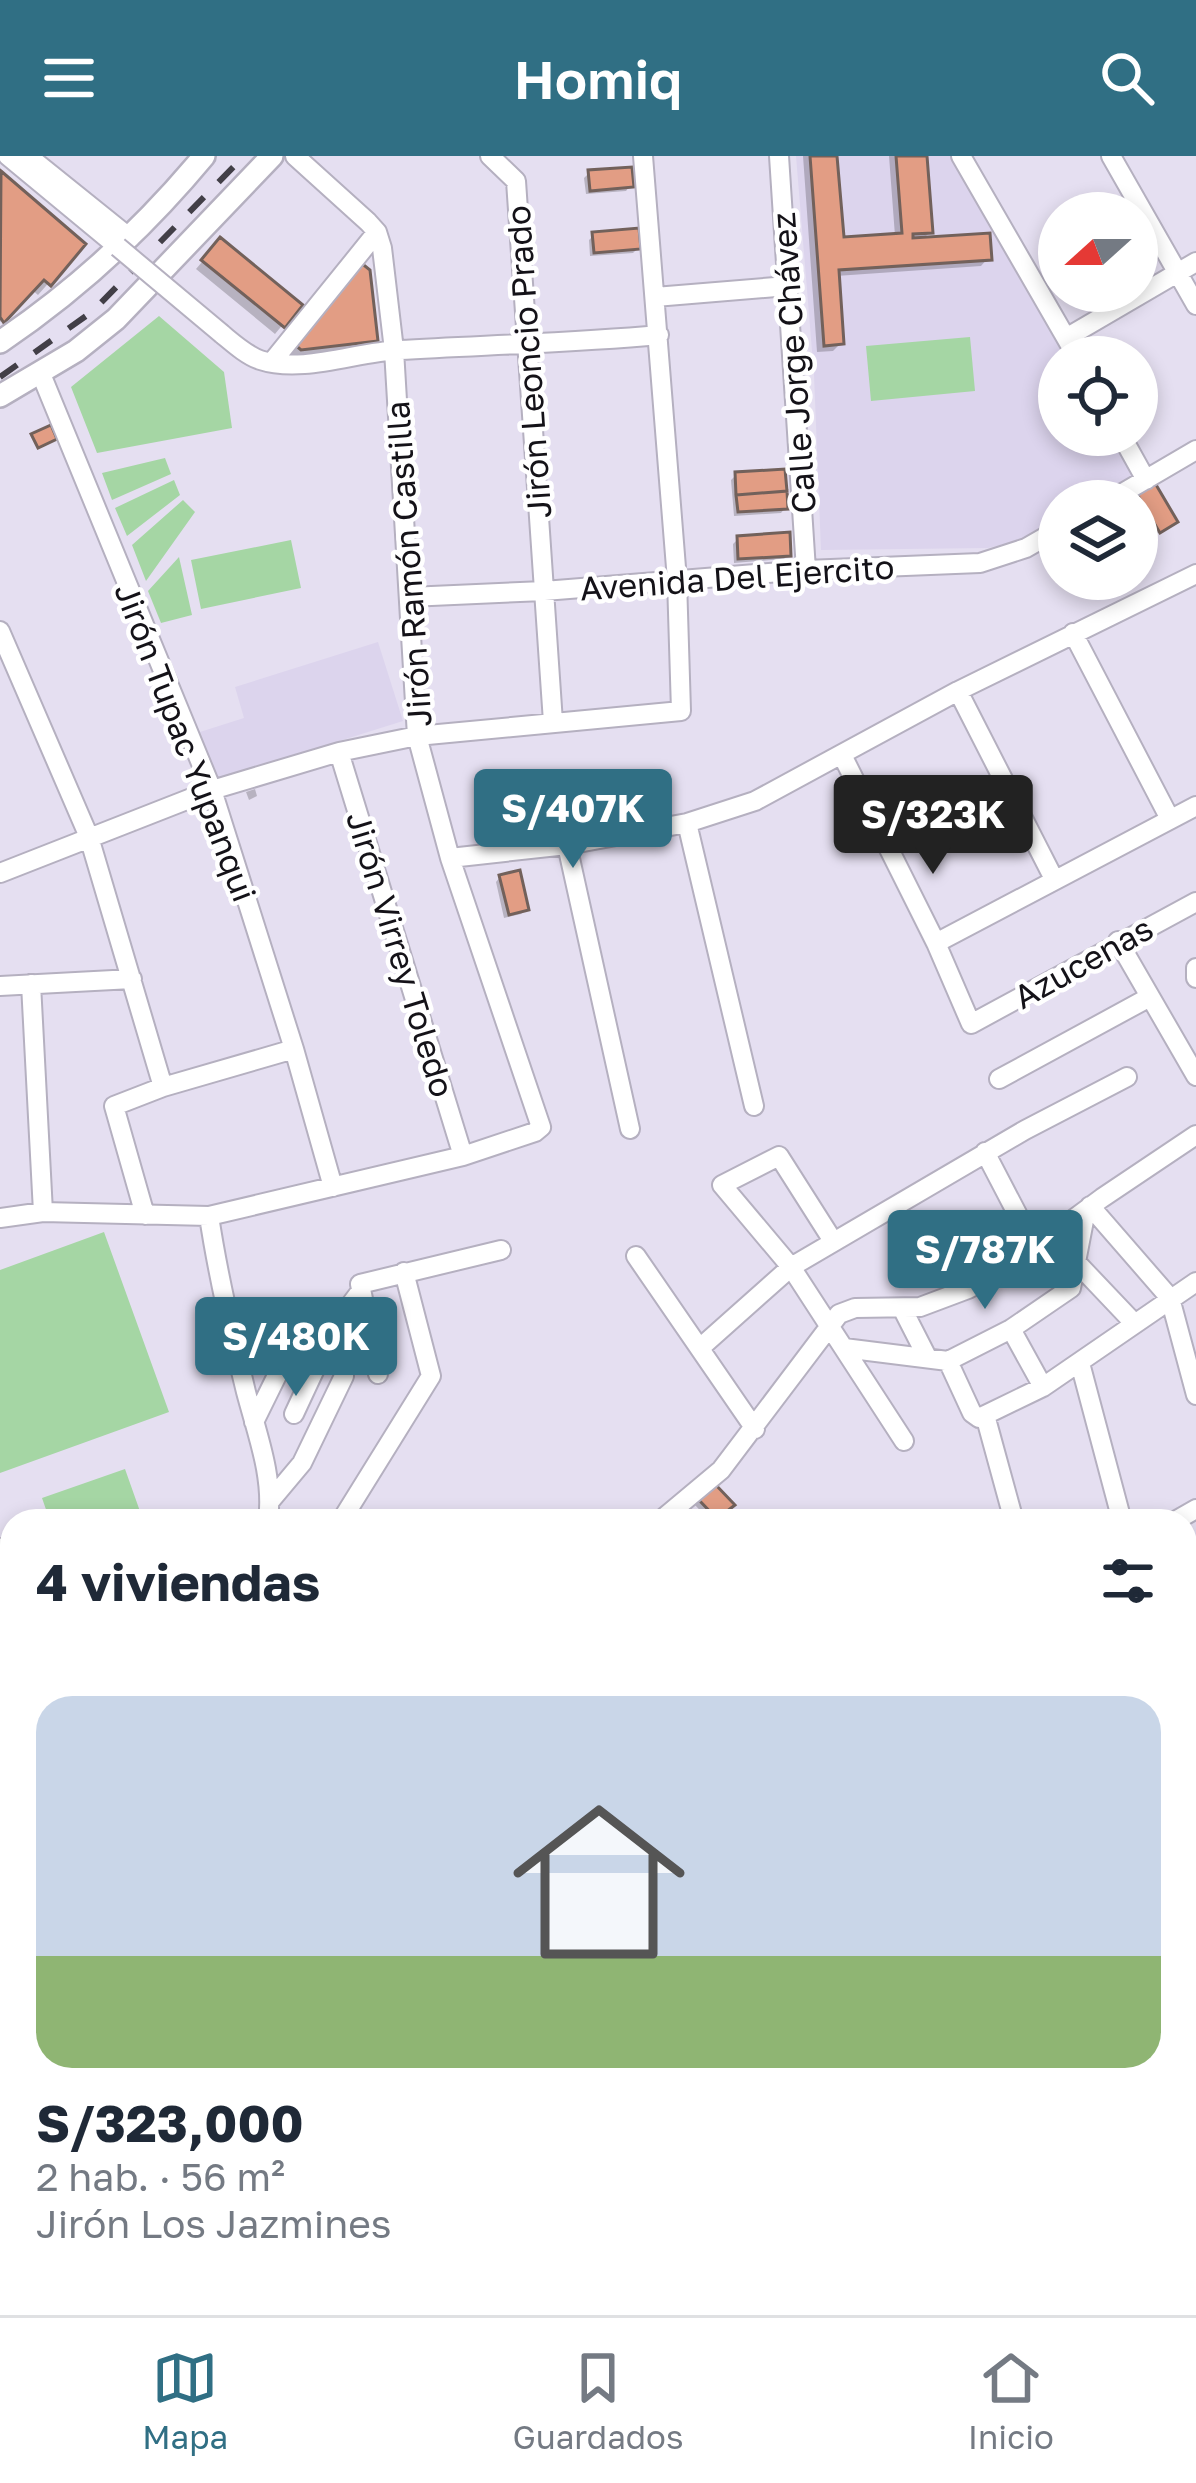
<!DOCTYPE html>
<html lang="es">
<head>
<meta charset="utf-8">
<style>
	:root { --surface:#fff; --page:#f6f6f7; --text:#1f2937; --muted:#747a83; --line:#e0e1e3; --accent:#306f84 }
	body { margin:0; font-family:"Golos Text",sans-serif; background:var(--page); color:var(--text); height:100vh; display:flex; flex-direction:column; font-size:45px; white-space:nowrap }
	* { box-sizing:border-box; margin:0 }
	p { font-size:39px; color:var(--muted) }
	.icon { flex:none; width:66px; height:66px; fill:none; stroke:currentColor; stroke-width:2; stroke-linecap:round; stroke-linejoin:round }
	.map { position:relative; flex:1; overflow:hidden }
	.sheet { position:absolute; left:0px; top:1353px; width:1197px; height:807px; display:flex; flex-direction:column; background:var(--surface); border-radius:36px 36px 0 0; box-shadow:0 6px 18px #0003 }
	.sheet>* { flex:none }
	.needle { width:78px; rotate:249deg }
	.fabs { position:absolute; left:1038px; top:36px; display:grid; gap:24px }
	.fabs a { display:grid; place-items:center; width:120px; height:120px; border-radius:50%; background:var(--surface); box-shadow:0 6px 18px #0003; font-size:60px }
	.price { position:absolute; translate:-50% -102px; padding:0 27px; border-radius:12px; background:var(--accent); color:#fff; font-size:39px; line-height:78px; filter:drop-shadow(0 3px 6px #0008) }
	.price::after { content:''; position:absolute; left:50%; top:72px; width:36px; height:27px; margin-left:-18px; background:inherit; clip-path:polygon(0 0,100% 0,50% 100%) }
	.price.current { background:#222; color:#fff }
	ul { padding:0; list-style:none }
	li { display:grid; align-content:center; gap:24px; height:636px; padding:0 36px }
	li+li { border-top:3px solid var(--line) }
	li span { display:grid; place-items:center; height:372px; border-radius:36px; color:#555 }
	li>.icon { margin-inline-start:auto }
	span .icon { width:216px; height:216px; fill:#fffc; stroke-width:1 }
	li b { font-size:51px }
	h2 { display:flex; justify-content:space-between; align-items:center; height:144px; padding:0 36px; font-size:51px }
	header { display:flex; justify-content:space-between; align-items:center; height:156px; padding:0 36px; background:var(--accent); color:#fff; font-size:54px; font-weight:600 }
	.tab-bar { display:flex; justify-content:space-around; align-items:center; height:168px; border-top:3px solid var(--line); background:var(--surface); font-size:33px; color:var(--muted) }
	.tab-bar a { display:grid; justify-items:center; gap:6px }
	.tab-bar .current { color:var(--accent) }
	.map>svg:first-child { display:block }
</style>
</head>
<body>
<header><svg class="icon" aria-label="menu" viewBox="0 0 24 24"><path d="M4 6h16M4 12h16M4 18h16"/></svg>Homiq<svg class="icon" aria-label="search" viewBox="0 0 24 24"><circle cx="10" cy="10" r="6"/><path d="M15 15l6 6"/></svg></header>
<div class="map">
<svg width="1196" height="2159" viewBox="0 0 1196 2159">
	<rect width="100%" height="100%" fill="#e5dff1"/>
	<path fill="#dcd4ed" d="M796 0H953L1065 201H1059V279H1109L1133 322 1090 345H1059V362L1017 385 988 392 821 394 814 219Z
		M378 486 403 565 215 624 200 576 244 562 235 531Z"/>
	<path fill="#a5d6a4" d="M159 160 224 216 232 272 97 297 71 231Z
		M970 181 975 235 871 245 866 190Z
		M165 302 171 318 112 344 102 317Z
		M174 324 180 339 127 380 115 352Z
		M183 344 195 356 146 425 132 389Z
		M291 384 301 432 201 453 191 404Z
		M179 401 192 459 161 467 148 435Z
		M104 1076 169 1256 0 1317V1114Z
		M125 1313 142 1361 129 1365H50L42 1342Z"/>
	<path fill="#0003" d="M803 0H834L841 84 895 80 889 0H924L930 76 921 85 988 102 981 110 836 120 841 187 833 195 817 196Z
		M589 17 630 30 626 35 586 38 584 22Z
		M1 19 82 89 38 139 31 133 0 166Z
		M594 79 638 92 633 97 590 100 589 84Z
		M213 93 299 149 275 178 196 113Z
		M352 117 375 184 367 192 293 200 288 197Z
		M736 319 785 352 781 357 734 360 731 324Z
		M1139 341 1170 370 1154 379 1134 345Z
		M738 383 788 399 784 403 734 407 733 388Z
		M255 633 257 640 249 644 246 636Z
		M500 721 526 753 521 758 504 762 496 726Z
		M714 1331 722 1356 724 1365H710L695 1349Z
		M230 2149 231 2159H223L222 2151Z"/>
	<path fill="#e29d84" stroke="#72615b" stroke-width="3" d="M810 0H837L844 81 902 77 896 0H927L933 77 913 78V82L990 77 992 104 839 114 844 188 824 190Z
		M632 11 634 31 590 35 588 14Z
		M1 15 86 88 51 130 44 124 4 167 0 161Z
		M639 72 641 93 594 97 592 76Z
		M220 81 303 149 285 172 201 104Z
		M360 106 370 114 378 185 301 194 294 188Z
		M51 269 57 283 38 292 31 278Z
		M785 313 787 335 736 339 735 316Z
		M1155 327 1178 366 1160 377 1137 338Z
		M787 335 788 353 738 356 736 339Z
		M790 376 791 400 738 403 737 380Z
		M520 714 529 754 509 759 499 719Z
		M714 1327 735 1349 726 1356 732 1362 729 1365H719L698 1343Z
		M6 1841 12 1849V1863L0 1873V1846Z
		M12 1863V1891L9 1894 0 1882V1873Z
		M218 2148 219 2159H185L184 2153Z
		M769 2148H913L915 2155 891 2159H759L758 2150Z"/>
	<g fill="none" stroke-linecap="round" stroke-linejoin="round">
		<defs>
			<path id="minor" d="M8 0 118 91
				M28 0 130 82
				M490 0 516 25 553 566
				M779 0 806 414
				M961 0 1077 201
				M1111 0 1196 149
				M655 141 788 130
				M222 178C233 187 246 199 260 204 302 218 356 196 399 194 486 189 572 187 659 179
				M1066 182 1196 106
				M272 206 377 76
				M41 218 212 634 294 893 333 1031
				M1121 279 1146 324
				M1109 345 1196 294
				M409 441 544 435 806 414 980 407 1026 392 1059 373
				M0 475 89 681 163 931
				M1073 477 1170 663
				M958 535 1054 723
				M339 596 463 1000
				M842 599 936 787 971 868 1196 746
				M687 667 754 950
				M567 689 630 973
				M450 702 567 689 687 667 755 645 958 535 1196 418
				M0 717 212 634 339 596 417 580 681 555 677 424 643 0
				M1118 785 1196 920
				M936 787 1196 650
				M1196 812V822
				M31 828 43 1056
				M0 830 132 823
				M999 923 1148 842
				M985 996 1035 1092
				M1090 1050 1170 1142 1196 1239
				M145 1059 114 950 163 931 294 893
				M209 1060C218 1120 232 1178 246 1236 257 1278 274 1321 268 1365
				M0 1062 43 1056 209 1060 463 1000 535 976 541 971 450 702 417 580 394 194 382 92 377 76 368 66 295 0
				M833 1085 779 1000 722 1029 791 1111 904 1285
				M636 1100 755 1273
				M1077 1107 1134 1167
				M903 1154 927 1201
				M1011 1173 1043 1231
				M700 1192 791 1111 1025 974 1127 921
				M844 1192 948 1205 1011 1173 1071 1132 1086 1054
				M948 1205 972 1257 979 1262 1043 1231 1196 1126
				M1080 1207 1122 1365
				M378 1218 360 1128 501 1094
				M294 1258 336 1168 360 1136
				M985 1259 1014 1365
				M254 1266 289 1195
				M271 1344 302 1307 344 1220
				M341 1365 431 1220 404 1116
				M660 1365 721 1314 839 1158 855 1152 920 1151 968 1133 1006 1113 1102 1042 1196 979
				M1175 1365 1196 1353
				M0 1392 12 1394
				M1185 1432H1196
				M1185 1533 1196 1532
				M1185 1658 1196 1657
				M0 1816 12 1806
				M1185 1848 1196 1847
				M0 1897 12 1914
				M1185 2068 1196 2067
				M0 2108 12 2109
				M144 2148 147 2159
				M273 2148 275 2159
				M407 2148V2159
				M577 2148 579 2159
				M728 2148 730 2159
				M948 2148 949 2159
				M1085 2148 1086 2159
				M37 2159 39 2148
				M448 2159 533 2148"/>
			<path id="tertiary" d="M0 186C77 134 145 71 204 0
				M0 240 76 195 116 163 272 0"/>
		</defs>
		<use href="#minor" stroke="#b5b0c0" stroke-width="22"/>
		<use href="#tertiary" stroke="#b5b0c0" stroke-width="26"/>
		<use href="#minor" stroke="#fff" stroke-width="18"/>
		<use href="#tertiary" stroke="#fff" stroke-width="21"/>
		<path stroke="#423f47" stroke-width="6" stroke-dasharray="21 21" stroke-linecap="butt" d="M0 221 93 155 244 0"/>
		<defs>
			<path id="minor-bridge" d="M118 91 222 178"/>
		</defs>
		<use href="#minor-bridge" stroke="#b5b0c0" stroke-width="22" stroke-linecap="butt"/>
		<use href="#minor-bridge" stroke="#fff" stroke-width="18"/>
	</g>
	<g text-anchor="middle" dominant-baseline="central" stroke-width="9" stroke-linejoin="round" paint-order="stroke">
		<g font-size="33" fill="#141218" stroke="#fff">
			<text transform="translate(528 206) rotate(-94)">Jirón Leoncio Prado</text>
			<text transform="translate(793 207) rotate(-94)">Calle Jorge Chávez</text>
			<text transform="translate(408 408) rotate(-94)">Jirón Ramón Castilla</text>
			<text transform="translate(737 421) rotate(-4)">Avenida Del Ejercito</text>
			<text transform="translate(186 586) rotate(69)">Jirón Tupac Yupanqui</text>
			<text transform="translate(401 798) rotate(73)">Jirón Virrey Toledo</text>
			<text transform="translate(1083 806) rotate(-29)">Azucenas</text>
		</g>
	</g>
</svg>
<div class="fabs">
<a><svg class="needle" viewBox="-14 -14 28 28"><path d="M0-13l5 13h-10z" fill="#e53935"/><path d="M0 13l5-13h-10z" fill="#747a83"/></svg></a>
<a><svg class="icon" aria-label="locate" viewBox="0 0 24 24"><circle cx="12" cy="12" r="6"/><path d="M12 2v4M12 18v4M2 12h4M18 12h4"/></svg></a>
<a><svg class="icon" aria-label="layers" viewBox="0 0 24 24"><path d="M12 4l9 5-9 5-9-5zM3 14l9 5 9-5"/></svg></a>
</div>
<b class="price" style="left:573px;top:715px">S/407K</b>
<b class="price current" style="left:933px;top:721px">S/323K</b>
<b class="price" style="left:985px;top:1156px">S/787K</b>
<b class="price" style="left:296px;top:1243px">S/480K</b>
<section class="sheet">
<h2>4 viviendas<svg class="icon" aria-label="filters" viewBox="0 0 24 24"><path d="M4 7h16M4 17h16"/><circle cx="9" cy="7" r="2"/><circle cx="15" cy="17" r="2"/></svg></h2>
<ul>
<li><span style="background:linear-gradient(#c9d6e8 70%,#8fb573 0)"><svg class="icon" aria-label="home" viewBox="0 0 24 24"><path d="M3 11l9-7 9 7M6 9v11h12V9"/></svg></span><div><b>S/323,000</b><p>2 hab. · 56 m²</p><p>Jirón Los Jazmines</p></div></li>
</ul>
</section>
</div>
<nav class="tab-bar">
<a class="current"><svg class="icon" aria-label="map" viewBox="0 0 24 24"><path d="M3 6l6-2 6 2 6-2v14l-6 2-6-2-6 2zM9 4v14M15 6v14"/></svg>Mapa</a>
<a><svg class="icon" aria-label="saved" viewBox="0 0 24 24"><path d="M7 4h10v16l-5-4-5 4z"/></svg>Guardados</a>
<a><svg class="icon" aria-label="home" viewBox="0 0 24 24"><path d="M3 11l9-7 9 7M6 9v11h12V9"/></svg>Inicio</a>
</nav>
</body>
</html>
